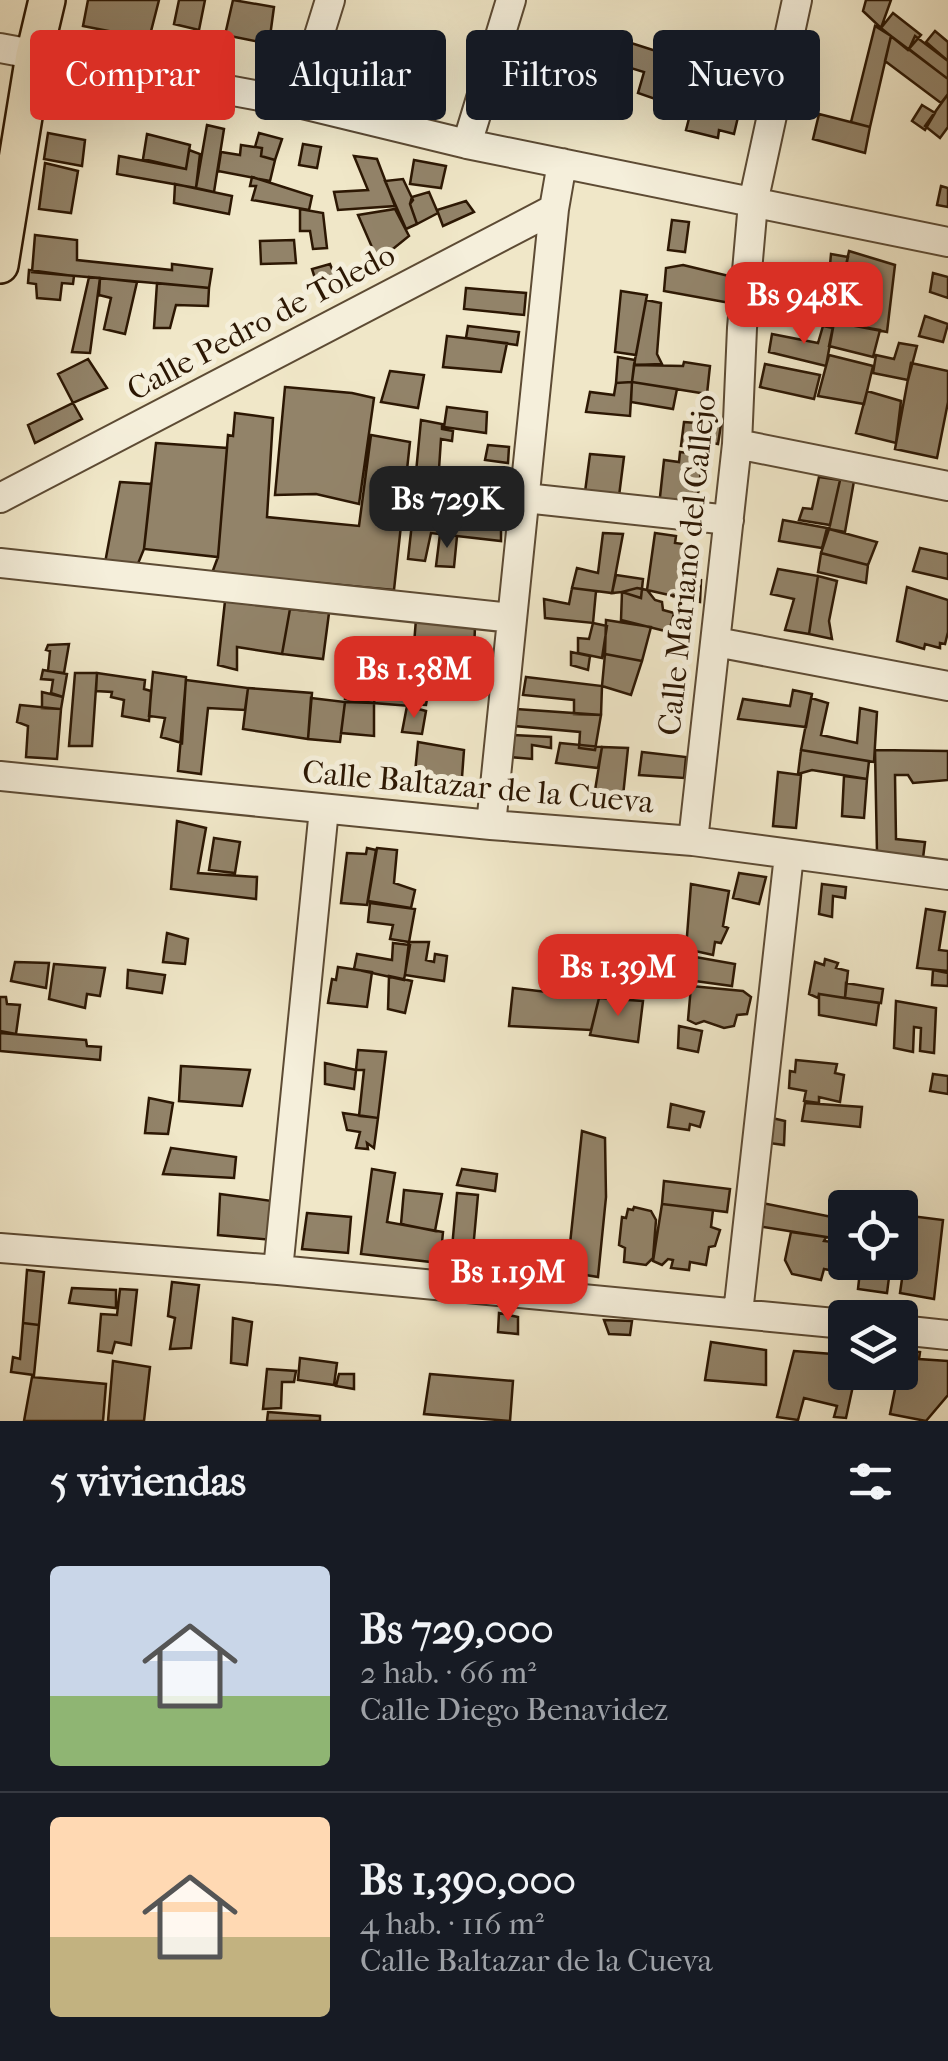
<!DOCTYPE html>
<html lang="es">
<head>
<meta charset="utf-8">
<style>
	:root { --surface:#171b24; --page:#20242c; --text:#f1f3f6; --muted:#9ea1a6; --line:#363941; --accent:#d93025 }
	body { margin:0; font-family:"IM FELL French Canon",serif; background:var(--page); color:var(--text); height:100vh; display:flex; flex-direction:column; font-size:38px; white-space:nowrap }
	* { box-sizing:border-box; margin:0 }
	p { font-size:32px; color:var(--muted) }
	.icon { flex:none; width:55px; height:55px; fill:none; stroke:currentColor; stroke-width:2; stroke-linecap:round; stroke-linejoin:round }
	.map { position:relative; height:1421px; overflow:hidden }
	.drawer { display:flex; flex-direction:column; background:var(--surface); flex:1 }
	.drawer>* { flex:none }
	.banner { position:absolute; left:30px; top:30px; width:890px; height:90px; display:flex; gap:20px }
	.tools { position:absolute; left:828px; top:1190px; display:grid; gap:20px }
	.tools a { display:grid; place-items:center; width:90px; height:90px; border-radius:10px; background:var(--surface); box-shadow:0 10px 40px #0002; font-size:50px }
	.price { position:absolute; translate:-50% -85px; padding:0 22px; border-radius:20px; background:var(--accent); color:#fff; font-size:32px; line-height:65px; filter:drop-shadow(0 2px 5px #0008) }
	.price::after { content:''; position:absolute; left:50%; top:60px; width:30px; height:22px; margin-left:-15px; background:inherit; clip-path:polygon(0 0,100% 0,50% 100%) }
	.price.selected { background:#222; color:#fff }
	ul { padding:0; list-style:none }
	li { display:flex; align-items:center; gap:30px; height:250px; padding:0 50px }
	li+li { border-top:2px solid var(--line) }
	li span { display:grid; place-items:center; flex:none; width:280px; height:200px; border-radius:10px; color:#555 }
	li>.icon { margin-inline-start:auto }
	span .icon { width:120px; height:120px; fill:#fffc; stroke-width:1 }
	li b { font-size:42px }
	h2 { display:flex; justify-content:space-between; align-items:center; height:120px; padding:0 50px; font-size:42px }
	.chip { padding:0 35px; border-radius:10px; background:var(--surface); box-shadow:0 10px 40px #0002; font-size:35px; line-height:90px }
	.chip.selected { background:var(--accent); color:#fff }
	.map>svg:first-child { display:block }
</style>
</head>
<body>
<div class="map">
<svg width="948" height="1421" viewBox="0 0 948 1421">
	<rect width="100%" height="100%" fill="#f0e7c8"/>
	<filter id="stains"><feTurbulence type="fractalNoise" baseFrequency=".002" numOctaves="4"/><feColorMatrix values="0 0 0 0 .2 0 0 0 0 .09 0 0 0 0 .02 0 0 0 .5 -.17"/></filter>
	<radialGradient id="worn" r=".72"><stop offset=".6" stop-color="#630" stop-opacity="0"/><stop offset="1" stop-color="#630" stop-opacity=".3"/></radialGradient>
	<path fill="#928369" stroke="#2c1703" stroke-width="2.5" d="M88 0H159L149 39 83 26Z
		M179 0H205L199 30 174 24Z
		M233 0 274 7 269 44 225 35Z
		M866 0H891L881 28 863 11Z
		M893 13 921 35 908 50 881 28Z
		M875 26 891 36 870 127 851 122Z
		M935 31 948 42V61L926 42Z
		M891 36 948 79V94L941 103 885 61Z
		M915 36 948 61V79L909 49Z
		M631 43 672 56 658 100 638 93 644 72 624 66Z
		M703 91 742 100 734 134 719 130 718 138 686 130 694 99 701 100Z
		M948 94V127L940 138 925 126Z
		M922 105 935 113 925 130 912 121Z
		M819 114 870 127 865 153 813 139Z
		M207 125 224 129 214 192 196 188Z
		M48 133 85 140 82 166 44 159Z
		M259 133 282 139 275 160 261 156 262 148 255 147Z
		M147 134 190 145 186 169 143 159Z
		M303 144 321 147 317 168 299 165Z
		M241 145 262 148 261 156 275 160 270 181 218 171 221 152 240 155Z
		M189 150 200 154 196 188 117 174 119 156 186 169Z
		M354 156 377 159 395 206 338 210 334 192 368 190Z
		M414 160 446 166 441 188 410 184Z
		M45 163 78 171 71 213 39 209Z
		M252 177 312 196 309 210 252 200 256 186H250Z
		M403 179 413 200 410 204 417 224 406 229 385 181Z
		M175 184 232 196 229 214 174 203Z
		M941 186 948 188V207L937 205Z
		M429 192 438 213 417 224 410 204 412 197Z
		M466 201 474 212 443 226 437 210Z
		M300 209 323 213 327 248 313 249 310 231H300Z
		M395 209 409 236 378 261 358 215Z
		M672 220 689 222 685 252 668 250Z
		M35 235 77 240V260L172 270V264L212 269 209 288 32 272Z
		M294 240 296 263 261 264 260 241Z
		M849 251 895 265 887 332 834 322Z
		M831 254 848 257 834 322 801 315 804 290 816 294 817 285 828 287Z
		M330 264 338 284 319 291 312 269Z
		M683 265 729 276 730 303 664 291 666 268Z
		M29 270 74 276 73 284 62 283 60 300 37 298 36 284 28 283Z
		M933 273 948 277V298L930 292Z
		M89 277 100 278 90 353 72 352Z
		M100 278 137 282 125 334 104 329 111 298 99 295Z
		M157 283 209 288 208 306 176 305 170 328H154Z
		M466 288 526 293 524 315 464 309Z
		M621 291 647 295 636 355 615 352Z
		M646 300 661 303 657 354 662 364 634 365Z
		M925 316 948 324 943 342 919 336Z
		M834 322 880 330 873 357 829 346Z
		M468 326 519 332 517 345 466 338Z
		M823 326 833 328 826 366 769 352 772 334 818 343Z
		M447 336 507 343 501 372 443 367Z
		M899 343 917 346 908 380 873 373 876 355 894 359Z
		M829 355 873 366 864 404 818 396Z
		M618 357 635 360 632 382 616 383Z
		M88 359 107 388 73 403 58 374Z
		M684 362 710 366 707 394 632 382 634 365 683 366Z
		M911 363 948 371V402L937 458 895 449Z
		M765 364 820 375 814 399 760 387Z
		M390 371 424 375 418 408 381 402Z
		M632 382 677 389 673 409 631 402Z
		M632 382 630 416 586 412 590 392 614 395 616 383Z
		M285 387 352 393 374 398 359 504 316 494 275 495Z
		M867 391 901 401 896 443 856 433Z
		M73 403 82 419 35 443 28 425Z
		M447 407 487 412 486 433 444 427Z
		M235 413 273 418 267 517 359 526 371 435 410 442 394 590 212 573 218 557 228 435 233 436Z
		M421 420 442 424V429L453 431 452 441 441 439 438 484 415 483Z
		M684 422 721 425 718 444 702 441 701 448 681 446Z
		M156 443 227 448 218 557 144 549Z
		M488 445 509 447 508 463 485 460Z
		M680 452 703 455 696 510 659 506 664 460 679 462Z
		M590 454 624 457 619 496 585 492Z
		M841 476 854 481 845 532 829 529Z
		M819 477 840 480 830 525 799 520 803 508 812 509Z
		M120 482 151 484 144 549 137 566 105 563Z
		M464 491 503 496 501 521 460 518Z
		M413 514 501 521V541L431 533 425 561 408 559Z
		M783 520 827 528 822 548 779 541Z
		M829 529 877 542 868 565 821 553Z
		M603 533 623 534 612 593 572 588 577 568 598 573Z
		M655 533 676 536 675 543 691 545 687 578 701 580 700 602 647 590Z
		M440 534 457 536 454 567 436 566Z
		M920 548 948 554V579L913 571Z
		M821 553 868 565 866 583 818 572Z
		M778 569 818 576 809 634 785 630 794 599 771 594Z
		M616 575 643 579 641 598 622 592 612 593Z
		M818 576 837 581 829 621 832 639 809 634Z
		M907 587 948 600V632L945 644 940 643V648L925 644 924 649 897 641Z
		M572 588 596 591 593 623 545 618 544 599 569 604Z
		M637 588 647 590 655 600 662 602 663 610 674 613 669 632 621 620 622 592Z
		M225 601 290 609 282 654 237 647V670L218 665Z
		M290 609 329 613 323 659 282 654Z
		M416 619 475 626 474 653 433 648 432 670H412Z
		M606 620 651 627 642 661 605 654Z
		M593 623 607 626 602 658 578 653V638L589 639Z
		M69 644 64 673 48 671 50 651 46 650 48 645Z
		M470 652 491 656 488 676 467 675Z
		M571 652 590 656 588 670 571 665Z
		M605 654 642 661 631 695 602 686Z
		M43 670 67 674 63 697 51 693 53 680 41 679Z
		M367 670 379 672 374 703 345 699 347 680 366 685Z
		M412 670H432L426 705 411 704Z
		M153 672 186 677 182 743 161 737 165 718 149 716Z
		M75 673H97L92 746H69Z
		M97 673 145 680 144 689 151 691 149 721 122 716 124 700 111 697 112 692 96 691Z
		M377 676 412 682 410 706 374 703Z
		M526 677 602 686 601 715 574 714V700L523 695Z
		M186 680 248 688 245 710 208 708 201 774 178 771Z
		M248 688 312 693 308 739 243 729Z
		M793 690 812 694 806 727 738 719 743 699 790 706Z
		M42 692 63 697 61 709 42 708Z
		M311 698 345 702 340 742 308 739Z
		M811 698 828 703 821 735 857 743 860 708 877 712 874 762 801 750Z
		M345 702 374 703V736L341 733Z
		M20 705 61 709 57 759 26 757 28 726 17 722Z
		M407 706 426 711 422 734 402 732Z
		M516 709 601 715 595 750 579 748 580 732 515 726Z
		M513 735 551 737V748L532 745V759L510 757Z
		M418 742 464 750 461 791 414 783Z
		M560 743 602 747 598 768 556 763Z
		M602 747 628 748 622 806 593 803Z
		M801 750 869 761 867 779 812 770 798 774Z
		M875 750 948 751V780L913 783 908 775H895L896 839 925 842 923 858 877 853Z
		M642 752 686 757 684 778 639 775Z
		M778 772 801 775 796 828 773 826Z
		M844 776 867 779 864 818 842 816Z
		M177 821 206 828 198 873 257 877 256 899 171 889Z
		M214 838 240 842 235 873 209 870Z
		M367 848 376 850 367 905 341 903 347 853 366 854Z
		M377 848 397 850 394 883 415 890 411 908 368 901Z
		M739 873 766 877 759 904 733 898Z
		M691 884 729 891 723 926 728 928 721 943 715 942 713 955 686 949Z
		M822 884 846 887 845 898 833 896 832 917 819 914Z
		M370 903 415 909 409 942 390 939 393 925 368 922Z
		M926 909 945 912 939 950 948 951V971L917 968Z
		M167 933 188 939 185 964 163 962Z
		M409 942H429L426 960 434 962 435 954 447 956 444 981 405 975Z
		M393 943 410 945 404 980 354 969 357 954 392 960Z
		M684 955 735 964 732 986 680 979Z
		M825 959 838 963 836 968 848 971 845 998 819 994 818 998 809 994 815 962 824 965Z
		M15 962 49 963 46 988 11 981Z
		M54 964 105 968 100 996 87 994 85 1008 49 999Z
		M338 967 372 972 367 1007 328 1003 332 979 336 980Z
		M128 970 165 975 162 993 127 988Z
		M933 970 948 973V986L932 985Z
		M389 976 412 981 405 1013 388 1009Z
		M846 983 883 989 881 1003 845 998Z
		M691 986 743 991 751 997 747 1014 737 1015 734 1026 724 1028 704 1021 696 1024 688 1020Z
		M513 988 599 998 591 1030 509 1026Z
		M819 994 879 1003 876 1025 819 1015Z
		M0 997H6L7 1004 20 1005 16 1034 0 1031Z
		M599 998 643 1001 638 1042 590 1035Z
		M896 1001 936 1008 934 1053 920 1051 921 1028 914 1027 913 1052 894 1048Z
		M679 1026 702 1031 698 1052 678 1048Z
		M0 1033 86 1040 87 1046 101 1047 100 1060 0 1051Z
		M358 1050 386 1052 378 1118 359 1116 364 1070H356Z
		M796 1060 837 1064 835 1073 844 1075 840 1102 819 1097V1103L804 1101 806 1091 789 1088 790 1071 795 1072Z
		M325 1063 356 1070 354 1089 325 1084Z
		M181 1066 250 1070 242 1106 179 1101Z
		M933 1074 948 1076V1094L930 1091Z
		M149 1098 173 1103 168 1134 145 1133Z
		M805 1103 862 1107 860 1127 802 1121Z
		M671 1104 704 1112 700 1127 690 1124 689 1130 668 1127Z
		M343 1113 378 1118 374 1148 367 1143 368 1149 356 1148 360 1132 347 1130Z
		M772 1118 785 1121 784 1145 769 1143Z
		M582 1131 605 1138 606 1197 598 1277 567 1272Z
		M171 1148 236 1157 234 1178 163 1174Z
		M372 1169 395 1173 387 1222 443 1232 440 1263 361 1254Z
		M462 1169 497 1174 495 1191 457 1185Z
		M664 1181 730 1189 727 1212 662 1204Z
		M404 1190 442 1194 435 1231 401 1224Z
		M457 1193 478 1195 472 1261 451 1259Z
		M220 1194 272 1201V1240L218 1235Z
		M762 1203 842 1219 839 1239 758 1226Z
		M662 1204 713 1210 711 1227 720 1230 715 1246 709 1247 706 1265 690 1262 689 1270 671 1268 673 1260 668 1259 662 1265 653 1261Z
		M634 1207 651 1211 656 1220 653 1258 646 1265 624 1262 625 1248 619 1245 622 1217 626 1218 628 1209 633 1210Z
		M307 1213 351 1217 348 1253 302 1249Z
		M911 1216 943 1220 934 1299 900 1293Z
		M791 1232 826 1237 824 1241 841 1243 839 1272 824 1269 821 1280 792 1274 785 1260Z
		M861 1262H891L887 1293 858 1289Z
		M27 1270 44 1272 39 1325 23 1323Z
		M172 1282 199 1285 191 1348 170 1349 175 1318 168 1316Z
		M72 1288 116 1290V1308L69 1303Z
		M120 1289 137 1290 131 1345 115 1342 112 1353 98 1351 101 1314 117 1315Z
		M499 1313 518 1317V1334L498 1332Z
		M233 1318 252 1322 247 1365 231 1363Z
		M604 1320 632 1321 630 1335 609 1334Z
		M23 1323 39 1325 34 1375 11 1372 13 1357 20 1359Z
		M711 1342 766 1350V1385L705 1380Z
		M903 1350 920 1352 919 1359 948 1361V1395L926 1421 890 1414Z
		M794 1351 845 1355V1372H856L846 1418 834 1417 837 1406 804 1398 798 1420 777 1417Z
		M300 1358 337 1363 334 1385 298 1380Z
		M113 1361 150 1367 144 1421H108Z
		M267 1369 296 1371 294 1382H282L281 1408 263 1409Z
		M339 1374H354V1389L336 1386Z
		M430 1374 513 1381 510 1421 424 1414Z
		M32 1377 106 1384 103 1421H24Z
		M268 1412 320 1416V1421H267Z"/>
	<g fill="none" stroke-linecap="round" stroke-linejoin="round">
		<defs>
			<path id="minor" d="M0 48 298 103 467 144 948 242
				M298 103 330 0
				M467 144 511 0
				M737 444 948 486
				M0 498 554 209
				M525 498 729 520
				M0 563 512 618
				M716 642 948 686
				M0 776 491 825 693 841 948 875
				M491 825 554 209 562 163
				M693 841 737 444 742 328 753 203 797 0
				M0 1248 278 1270 845 1324
				M278 1270 324 809
				M738 1313 789 855
				M900 1330 948 1335"/>
			<path id="major" d="M0 265 34 55 47 0"/>
		</defs>
		<use href="#minor" stroke="#5d4b34" stroke-width="32"/>
		<use href="#major" stroke="#2c1703" stroke-width="40"/>
		<use href="#minor" stroke="#f5efdb" stroke-width="28"/>
		<use href="#major" stroke="#f0e7c8" stroke-width="35"/>
	</g>
	<g text-anchor="middle" dominant-baseline="central" stroke-width="10" stroke-linejoin="round" paint-order="stroke">
		<g font-size="32" fill="#2c1703" stroke="#f5efdb">
			<text transform="translate(261 322) rotate(-28)">Calle Pedro de Toledo</text>
			<text transform="translate(687 565) rotate(-84)">Calle Mariano del Callejo</text>
			<text transform="translate(478 787) rotate(5)">Calle Baltazar de la Cueva</text>
		</g>
	</g>
	<rect width="100%" height="100%" filter="url(#stains)"/>
	<rect width="100%" height="100%" fill="url(#worn)"/>
</svg>
<div class="tools">
<a><svg class="icon" aria-label="locate" viewBox="0 0 24 24"><circle cx="12" cy="12" r="6"/><path d="M12 2v4M12 18v4M2 12h4M18 12h4"/></svg></a>
<a><svg class="icon" aria-label="layers" viewBox="0 0 24 24"><path d="M12 4l9 5-9 5-9-5zM3 14l9 5 9-5"/></svg></a>
</div>
<b class="price" style="left:804px;top:347px">Bs 948K</b>
<b class="price selected" style="left:447px;top:551px">Bs 729K</b>
<b class="price" style="left:414px;top:721px">Bs 1.38M</b>
<b class="price" style="left:618px;top:1019px">Bs 1.39M</b>
<b class="price" style="left:508px;top:1324px">Bs 1.19M</b>
<div class="banner">
<a class="chip selected">Comprar</a>
<a class="chip">Alquilar</a>
<a class="chip">Filtros</a>
<a class="chip">Nuevo</a>
</div>
</div>
<section class="drawer">
<h2>5 viviendas<svg class="icon" aria-label="filters" viewBox="0 0 24 24"><path d="M4 7h16M4 17h16"/><circle cx="9" cy="7" r="2"/><circle cx="15" cy="17" r="2"/></svg></h2>
<ul>
<li><span style="background:linear-gradient(#c9d6e8 65%,#8fb573 0)"><svg class="icon" aria-label="home" viewBox="0 0 24 24"><path d="M3 11l9-7 9 7M6 9v11h12V9"/></svg></span><div><b>Bs 729,000</b><p>2 hab. · 66 m²</p><p>Calle Diego Benavidez</p></div></li>
<li><span style="background:linear-gradient(#ffd9b3 60%,#c2b280 0)"><svg class="icon" aria-label="home" viewBox="0 0 24 24"><path d="M3 11l9-7 9 7M6 9v11h12V9"/></svg></span><div><b>Bs 1,390,000</b><p>4 hab. · 116 m²</p><p>Calle Baltazar de la Cueva</p></div></li>
</ul>
</section>
</body>
</html>
